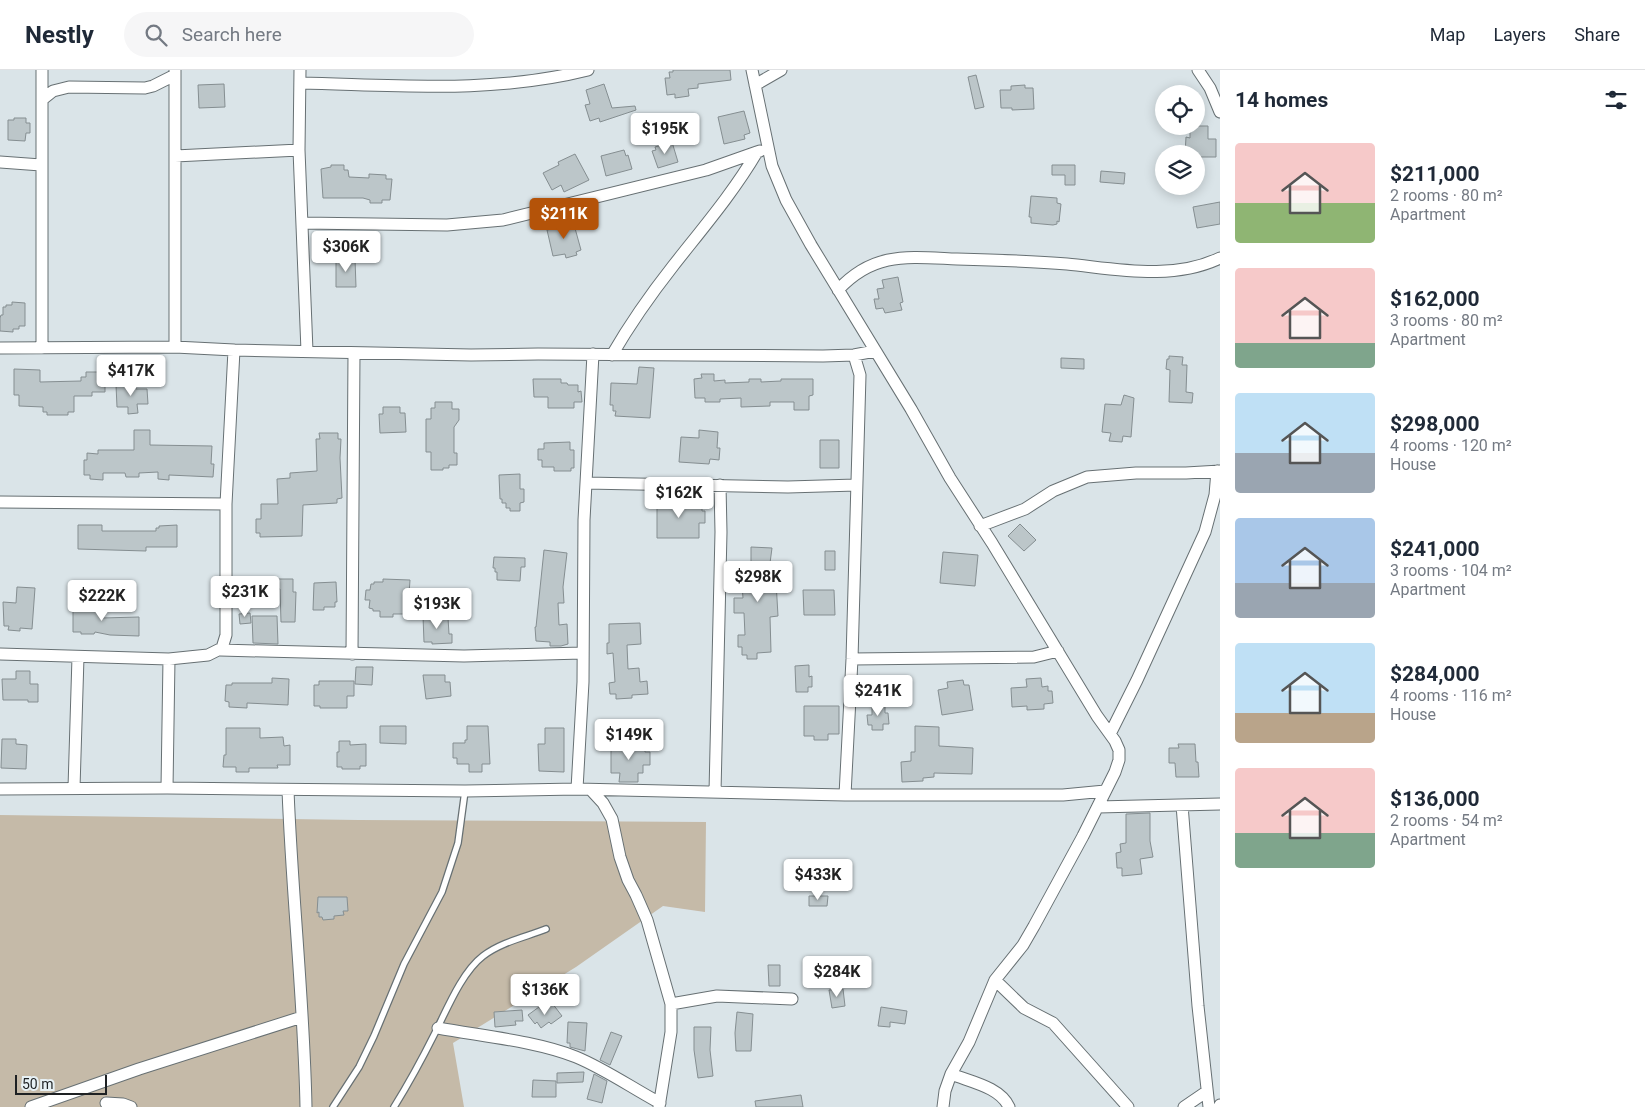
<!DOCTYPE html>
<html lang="en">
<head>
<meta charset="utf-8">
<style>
	:root { --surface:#fff; --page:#f6f6f7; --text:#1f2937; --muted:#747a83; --line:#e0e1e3; --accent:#b45309 }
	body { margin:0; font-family:Roboto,sans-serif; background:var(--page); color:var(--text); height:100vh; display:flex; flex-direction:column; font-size:19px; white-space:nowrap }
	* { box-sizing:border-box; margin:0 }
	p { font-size:16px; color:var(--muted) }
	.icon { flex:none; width:28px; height:28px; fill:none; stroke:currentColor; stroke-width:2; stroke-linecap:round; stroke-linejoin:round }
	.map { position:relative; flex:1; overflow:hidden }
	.sheet { display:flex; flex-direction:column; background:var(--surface); width:425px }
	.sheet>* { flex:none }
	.fabs { position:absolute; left:1155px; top:15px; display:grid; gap:10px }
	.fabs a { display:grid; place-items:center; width:50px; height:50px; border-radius:50%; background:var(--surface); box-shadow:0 2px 12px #0003; font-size:25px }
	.scale { position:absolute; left:15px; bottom:12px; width:92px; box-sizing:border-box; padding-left:5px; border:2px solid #1e2123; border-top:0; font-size:14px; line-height:18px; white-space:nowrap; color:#1e2123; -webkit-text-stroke:4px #e7f1f5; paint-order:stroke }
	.price { position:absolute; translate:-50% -42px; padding:0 11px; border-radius:5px; background:#fff; color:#222; font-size:16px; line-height:32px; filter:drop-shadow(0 1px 2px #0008) }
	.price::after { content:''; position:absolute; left:50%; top:30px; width:15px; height:11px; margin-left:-8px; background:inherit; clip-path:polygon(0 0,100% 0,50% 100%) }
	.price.active { background:var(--accent); color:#fff }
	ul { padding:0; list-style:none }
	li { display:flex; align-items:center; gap:15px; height:125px; padding:0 15px }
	li span { display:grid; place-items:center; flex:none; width:140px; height:100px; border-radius:5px; color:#555 }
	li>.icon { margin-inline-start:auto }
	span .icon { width:60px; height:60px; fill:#fffc; stroke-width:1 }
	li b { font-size:21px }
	h2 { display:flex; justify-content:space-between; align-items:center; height:60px; padding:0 15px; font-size:21px }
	header { display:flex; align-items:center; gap:30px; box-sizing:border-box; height:70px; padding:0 25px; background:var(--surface); border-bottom:1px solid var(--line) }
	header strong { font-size:24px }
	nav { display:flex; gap:28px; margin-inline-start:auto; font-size:18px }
	.search { width:350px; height:45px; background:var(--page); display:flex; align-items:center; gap:12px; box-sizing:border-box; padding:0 18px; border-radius:28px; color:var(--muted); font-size:19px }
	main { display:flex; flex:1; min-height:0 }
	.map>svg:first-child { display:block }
</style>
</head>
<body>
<header>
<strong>Nestly</strong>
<div class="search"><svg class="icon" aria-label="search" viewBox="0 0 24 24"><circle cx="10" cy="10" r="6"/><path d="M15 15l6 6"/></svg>Search here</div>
<nav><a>Map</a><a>Layers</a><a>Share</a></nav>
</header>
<main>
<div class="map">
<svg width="1220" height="1037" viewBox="0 0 1220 1037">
	<rect width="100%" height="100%" fill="#dae4e8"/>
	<path fill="#c5baa8" d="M0 745 358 750 706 752 705 842 663 836 576 897 453 973 464 1037H0Z"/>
	<path fill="#bcc6c9" stroke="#858e91" d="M673 0H730L731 10 698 14V18L688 19 689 26 675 28V24L667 25 665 8H670L669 2H673Z
		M976 5 984 37 975 39 968 7Z
		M224 14 225 37 199 38 198 15Z
		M604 14 612 38 635 36 636 40 600 52 599 48 590 51 585 35 590 34 586 20Z
		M1025 15V18H1033L1034 39 1012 40V38H1001L1000 20H1011V16Z
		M744 41 750 63 744 65 745 69 724 74 718 47Z
		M14 48H26V53H30V63H26L25 71 8 70V50H14Z
		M1190 56H1208V69H1216V87H1196V84H1185L1186 67 1190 68Z
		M672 72 678 92 658 98 652 81 656 80 655 77Z
		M624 80 626 86 628 85 632 99 606 106 601 86Z
		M575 84 589 110 564 122 561 115 552 120 543 103 559 95 558 92Z
		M331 95H344V100H348L349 107 369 108V104L386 105V109H392L390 130H382V133H370V130L363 128H323L321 99 331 97Z
		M1052 95H1075V115H1065V105H1052Z
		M1101 101 1125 103 1124 114 1100 112Z
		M1031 126 1057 128V133L1061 134 1059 152 1057 151V154L1053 155 1031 153V147H1029Z
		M1220 132V154L1197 158 1193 137Z
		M573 151 581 180 576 182 577 185 566 188 565 184 553 186 547 160 561 157 560 154Z
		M355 189 356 217H336V190Z
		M898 207 903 232 900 233 902 240 885 243 883 238 876 239 874 229H879L877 219 884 218 882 210Z
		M12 232 25 233V256H19V259H13V262L0 261V248L1 245H3V237H6V235H12Z
		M1169 286 1183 287 1182 295H1187L1186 322 1193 323 1192 333 1169 332 1170 300 1166 299 1167 289H1169Z
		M1061 288 1084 289V299L1061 298Z
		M639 297 654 298 650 348 615 346 616 341H613V335H610L611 313 637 314Z
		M14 299 40 300V312L81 311V307H86V302H102V308H105V322H92V326H74V342H68V345H47V342H43V337L19 336V325H14Z
		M701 304H714V311L725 310V313L749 312V309H761V312L781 311V309H813V325L809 326V340H794V332H770V336L741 337V328L720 329V332H705V328H695L694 309 702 308Z
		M533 309H561V313H567L568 315H578V322L581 321 582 332H574V338H548V327H534Z
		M116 315H136V319H147L148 334H137L138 343 128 344V337H117Z
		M1124 325 1134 328 1131 367 1123 366 1122 372 1109 371 1111 363 1102 362 1105 334 1121 335Z
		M435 332H452V339H459V350L454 357V383H457V395H449V398H443V400H431V382H426V349H431V338H435Z
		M383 337H400V343H405L406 362 380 363 379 344H383Z
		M134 360H150V375L212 376 211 394H214L213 407 169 405V410L158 409V402L139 403V407H126L125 403H103V410L90 409V405H84V390H87V383L98 384V380H134Z
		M699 360 718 362 717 378H720L719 390 710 389 709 394 679 392 681 367 699 368Z
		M319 363H338V369H341L340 388 342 428 337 429V433L303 435 302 466 260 467V463H256V449H261V434H278L277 409 290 408V403L317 401 316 369H320Z
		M820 370H839V398H820Z
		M570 372V380H574V398H571V401H554V397H542V390H538V379H544V373Z
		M520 404V419H524V432L520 433V441H510V438H506V433H502V429H500L499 405Z
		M657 430H695V436H702V441H705V453H699V468H657Z
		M1020 454 1036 470 1024 481 1008 466Z
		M78 455H102V461H156V458H159V456L177 455V477H146V481L78 479Z
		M751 477 772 478 770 493 775 494 778 546 770 547 771 582 757 583V589H747V585H742V577H738V565H745L744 543H734V528H743L742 515H746V492H751Z
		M544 480 567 483 563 517 564 533H558L559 555 567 554 568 574 561 576H550V572L536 571 535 557H536Z
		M825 481H835V500H825Z
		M943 482 978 485 975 516 940 513Z
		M494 487 525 488V497H521L520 511 497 510V502H495V498H493Z
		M276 509H293V522H296L295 552H281L280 519H276Z
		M383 509 410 510 409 524H417V544H393V547H380V541H373V539L369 538 370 530H365L366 520H370L371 514H374V512H383Z
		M336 512 337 532H335V537H324V540H313L314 513Z
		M17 517 35 518 32 559 20 558V561L8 560 9 556H4L3 532 16 533Z
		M803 520H834L835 545H804Z
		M81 532 91 533V536L100 537 102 541V548L139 547V566L110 565 95 562 94 564H81V562H73V539L76 538 77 534H81Z
		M250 543 251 553 240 554 239 544Z
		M252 546H277L278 574 253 573Z
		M423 546H444V548H448L449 564H452V573L432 574V572H424Z
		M640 553 641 574 627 575 628 599 639 598 640 612 647 611 648 624 632 625V628L616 629V624H610L609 613 615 612 613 583 607 584V573H609V554Z
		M809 595V607L812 606V617H808V622H796L795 596Z
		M356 597H373L372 615 355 614Z
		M16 601H30V614H38V632H28V630H3L2 609H16Z
		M423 605H445V612H450L451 626 426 629Z
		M272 608 289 609 288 635 247 633V638L229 637V632L225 631 226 615H232V613H272Z
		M1041 608 1042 617 1048 616V621H1052L1053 633 1044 634V639L1027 640V636L1012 637 1011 618 1027 617 1026 609Z
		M963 610 964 615H969L973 640 942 645 938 620 948 618 947 612Z
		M319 611H354V626H347V638H320V636H314V615H319Z
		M885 632V643H888L889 654H883V660H872V655H868L867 645H872V633Z
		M804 636H839V664H828V670H814V666H804Z
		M380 656H406V674L380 673Z
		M467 656H488L490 694H482V702H469V694H457V688H453V673H465V670H467Z
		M915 656 939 657V676L973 678 972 704 934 703V707L923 708V711L902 712 901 692 911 691V682H915Z
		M226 658H260V668L283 667 284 676 290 675V695H277L278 698H249V702H236V697H223L224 685H226Z
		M545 658H564V702L539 701 538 674H545Z
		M2 669H16V674L27 675 26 699 1 698Z
		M339 671H350V675L366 674V696H360V699H342V697H337V682H339Z
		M627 672H639V674H645V682H650V695H643V703H638V712H619L620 703H611V676H627Z
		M1178 674H1195L1196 692H1198L1199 707H1176L1175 693H1169V678H1179Z
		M1150 743V771L1153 787 1140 789 1142 804 1122 806V798H1117L1116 783 1121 782 1120 774 1126 773V744Z
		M809 826H828L827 836H809Z
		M318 827H347L348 841H343L344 845 334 846V849L323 850 322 847H319V842L317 843Z
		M768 895H780V916H769Z
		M843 919 845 936 832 938 829 920Z
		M552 933 562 946 551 954 549 952 541 958 537 952 535 954 528 945 539 937 542 941Z
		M881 937 907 941 905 954 890 952V957L878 956Z
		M522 940 523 951H515L516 955 495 957 494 942Z
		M737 942 753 944 751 981H736L735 963Z
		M568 952 587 953 585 981 570 977V973H567Z
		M694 957H711L710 980 713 1006 698 1008 694 980Z
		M611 962 622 966 610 995 600 990Z
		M584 1002 583 1012 557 1013V1003Z
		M594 1004 607 1011 602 1033 587 1029Z
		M533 1010 556 1011V1027H532Z
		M801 1025 803 1037H756L755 1031Z"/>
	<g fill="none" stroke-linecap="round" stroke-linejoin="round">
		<defs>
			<path id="lane" d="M333 1037 359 997 374 966 404 894 442 822 458 773 465 721
				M394 1037C409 1013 422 989 435 963 447 939 462 902 483 886 501 872 526 867 546 859"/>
			<path id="street" d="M175 0V277
				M300 0 299 80 307 281
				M752 0 772 96 786 130 811 175 911 339 950 408 992 473 1097 646 1115 671 1119 680V690L1115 702 1083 766 1034 856 1023 875 995 910 969 972 951 1004 945 1021 943 1037
				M1198 0 1210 18 1220 42
				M301 13C397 15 493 24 588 0
				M755 15 781 0
				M43 29 53 21 69 17 145 18 153 16 175 5
				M175 86 299 80
				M0 92 41 95
				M302 153 447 155 503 150 706 100 757 82
				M838 220C874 181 909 187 957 189 994 190 1031 191 1067 194 1117 199 1172 211 1220 188
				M0 278 175 277 234 280 471 285 538 284 823 286 854 285 875 281
				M42 278V0
				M612 285C630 254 651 224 673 196 702 159 733 123 757 82L760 81
				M586 413 788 417 856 415
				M0 432 226 434
				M980 456 1025 439 1053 421 1087 407 1136 403H1186L1220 401
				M220 580 464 586 582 583
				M0 584 169 589 208 585 222 578 226 565V434L234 280
				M352 584 354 283
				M852 589 1034 587 1058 581
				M1110 664 1137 610 1205 462 1215 425 1217 401
				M74 718 78 587
				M167 718 169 589
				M0 719 167 718 465 721 577 719 845 725H1063L1105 721
				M577 719 583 612 584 450 593 284
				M288 720C292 826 304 931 306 1037
				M591 720 603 733 612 749 620 787 628 810 636 825 647 850 671 934V962L659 1037
				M715 722 721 462 720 415
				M845 725 852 589 860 305 854 285
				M1182 735 1198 936 1209 1037
				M1098 737 1220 734
				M995 910 1024 938 1053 953 1128 1037
				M671 934 717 926 792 929
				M438 958C481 966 536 971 576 987 605 999 632 1018 660 1033
				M951 1004C971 1012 1000 1017 1009 1037
				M106 1033 123 1034 131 1037
				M31 1037 139 999 302 947
				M1184 1037 1206 1022
				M1219 1037 1220 1035"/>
		</defs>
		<use href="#lane" stroke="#677073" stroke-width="8"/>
		<use href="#street" stroke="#677073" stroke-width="13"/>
		<use href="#lane" stroke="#fff" stroke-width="5.5"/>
		<use href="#street" stroke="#fff" stroke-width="11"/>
	</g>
</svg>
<div class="fabs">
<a><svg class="icon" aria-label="locate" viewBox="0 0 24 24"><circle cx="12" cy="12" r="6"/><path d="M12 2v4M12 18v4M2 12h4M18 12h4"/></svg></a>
<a><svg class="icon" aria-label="layers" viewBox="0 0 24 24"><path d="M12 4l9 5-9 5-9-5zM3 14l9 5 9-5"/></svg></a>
</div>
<div class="scale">50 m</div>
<b class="price" style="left:665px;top:85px">$195K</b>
<b class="price active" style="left:564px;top:170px">$211K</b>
<b class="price" style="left:346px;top:203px">$306K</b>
<b class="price" style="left:131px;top:327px">$417K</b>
<b class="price" style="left:679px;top:449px">$162K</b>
<b class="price" style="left:758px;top:533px">$298K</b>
<b class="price" style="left:245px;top:548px">$231K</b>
<b class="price" style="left:102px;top:552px">$222K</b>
<b class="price" style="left:437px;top:560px">$193K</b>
<b class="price" style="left:878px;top:647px">$241K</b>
<b class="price" style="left:629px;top:691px">$149K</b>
<b class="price" style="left:818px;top:831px">$433K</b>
<b class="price" style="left:837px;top:928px">$284K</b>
<b class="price" style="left:545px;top:946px">$136K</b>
</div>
<section class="sheet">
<h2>14 homes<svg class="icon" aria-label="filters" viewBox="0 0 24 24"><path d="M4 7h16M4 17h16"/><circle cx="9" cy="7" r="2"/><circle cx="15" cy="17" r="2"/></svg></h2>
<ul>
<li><span style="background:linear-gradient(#f6c9c9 60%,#8fb573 0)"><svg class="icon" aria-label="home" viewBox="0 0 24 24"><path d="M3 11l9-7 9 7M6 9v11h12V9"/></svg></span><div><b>$211,000</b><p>2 rooms · 80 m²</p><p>Apartment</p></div></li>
<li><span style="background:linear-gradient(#f6c9c9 75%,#7fa58c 0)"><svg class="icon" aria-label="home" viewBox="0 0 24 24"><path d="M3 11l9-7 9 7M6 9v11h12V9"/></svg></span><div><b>$162,000</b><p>3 rooms · 80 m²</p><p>Apartment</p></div></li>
<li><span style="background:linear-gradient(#bfe0f5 60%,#9aa5b1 0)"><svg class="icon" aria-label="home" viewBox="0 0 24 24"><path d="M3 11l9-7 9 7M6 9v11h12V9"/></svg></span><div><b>$298,000</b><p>4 rooms · 120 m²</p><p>House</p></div></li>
<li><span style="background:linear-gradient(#a9c7e8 65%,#9aa5b1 0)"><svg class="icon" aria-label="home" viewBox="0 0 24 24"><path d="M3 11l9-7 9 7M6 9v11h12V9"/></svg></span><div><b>$241,000</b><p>3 rooms · 104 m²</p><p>Apartment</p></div></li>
<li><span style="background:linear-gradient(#bfe0f5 70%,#b9a48a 0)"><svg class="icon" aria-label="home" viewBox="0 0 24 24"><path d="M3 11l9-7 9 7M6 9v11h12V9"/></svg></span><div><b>$284,000</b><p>4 rooms · 116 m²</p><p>House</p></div></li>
<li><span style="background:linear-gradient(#f6c9c9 65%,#7fa58c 0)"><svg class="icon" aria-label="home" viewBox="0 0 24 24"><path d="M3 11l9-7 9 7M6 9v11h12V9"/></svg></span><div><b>$136,000</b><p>2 rooms · 54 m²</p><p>Apartment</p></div></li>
</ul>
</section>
</main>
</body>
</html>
